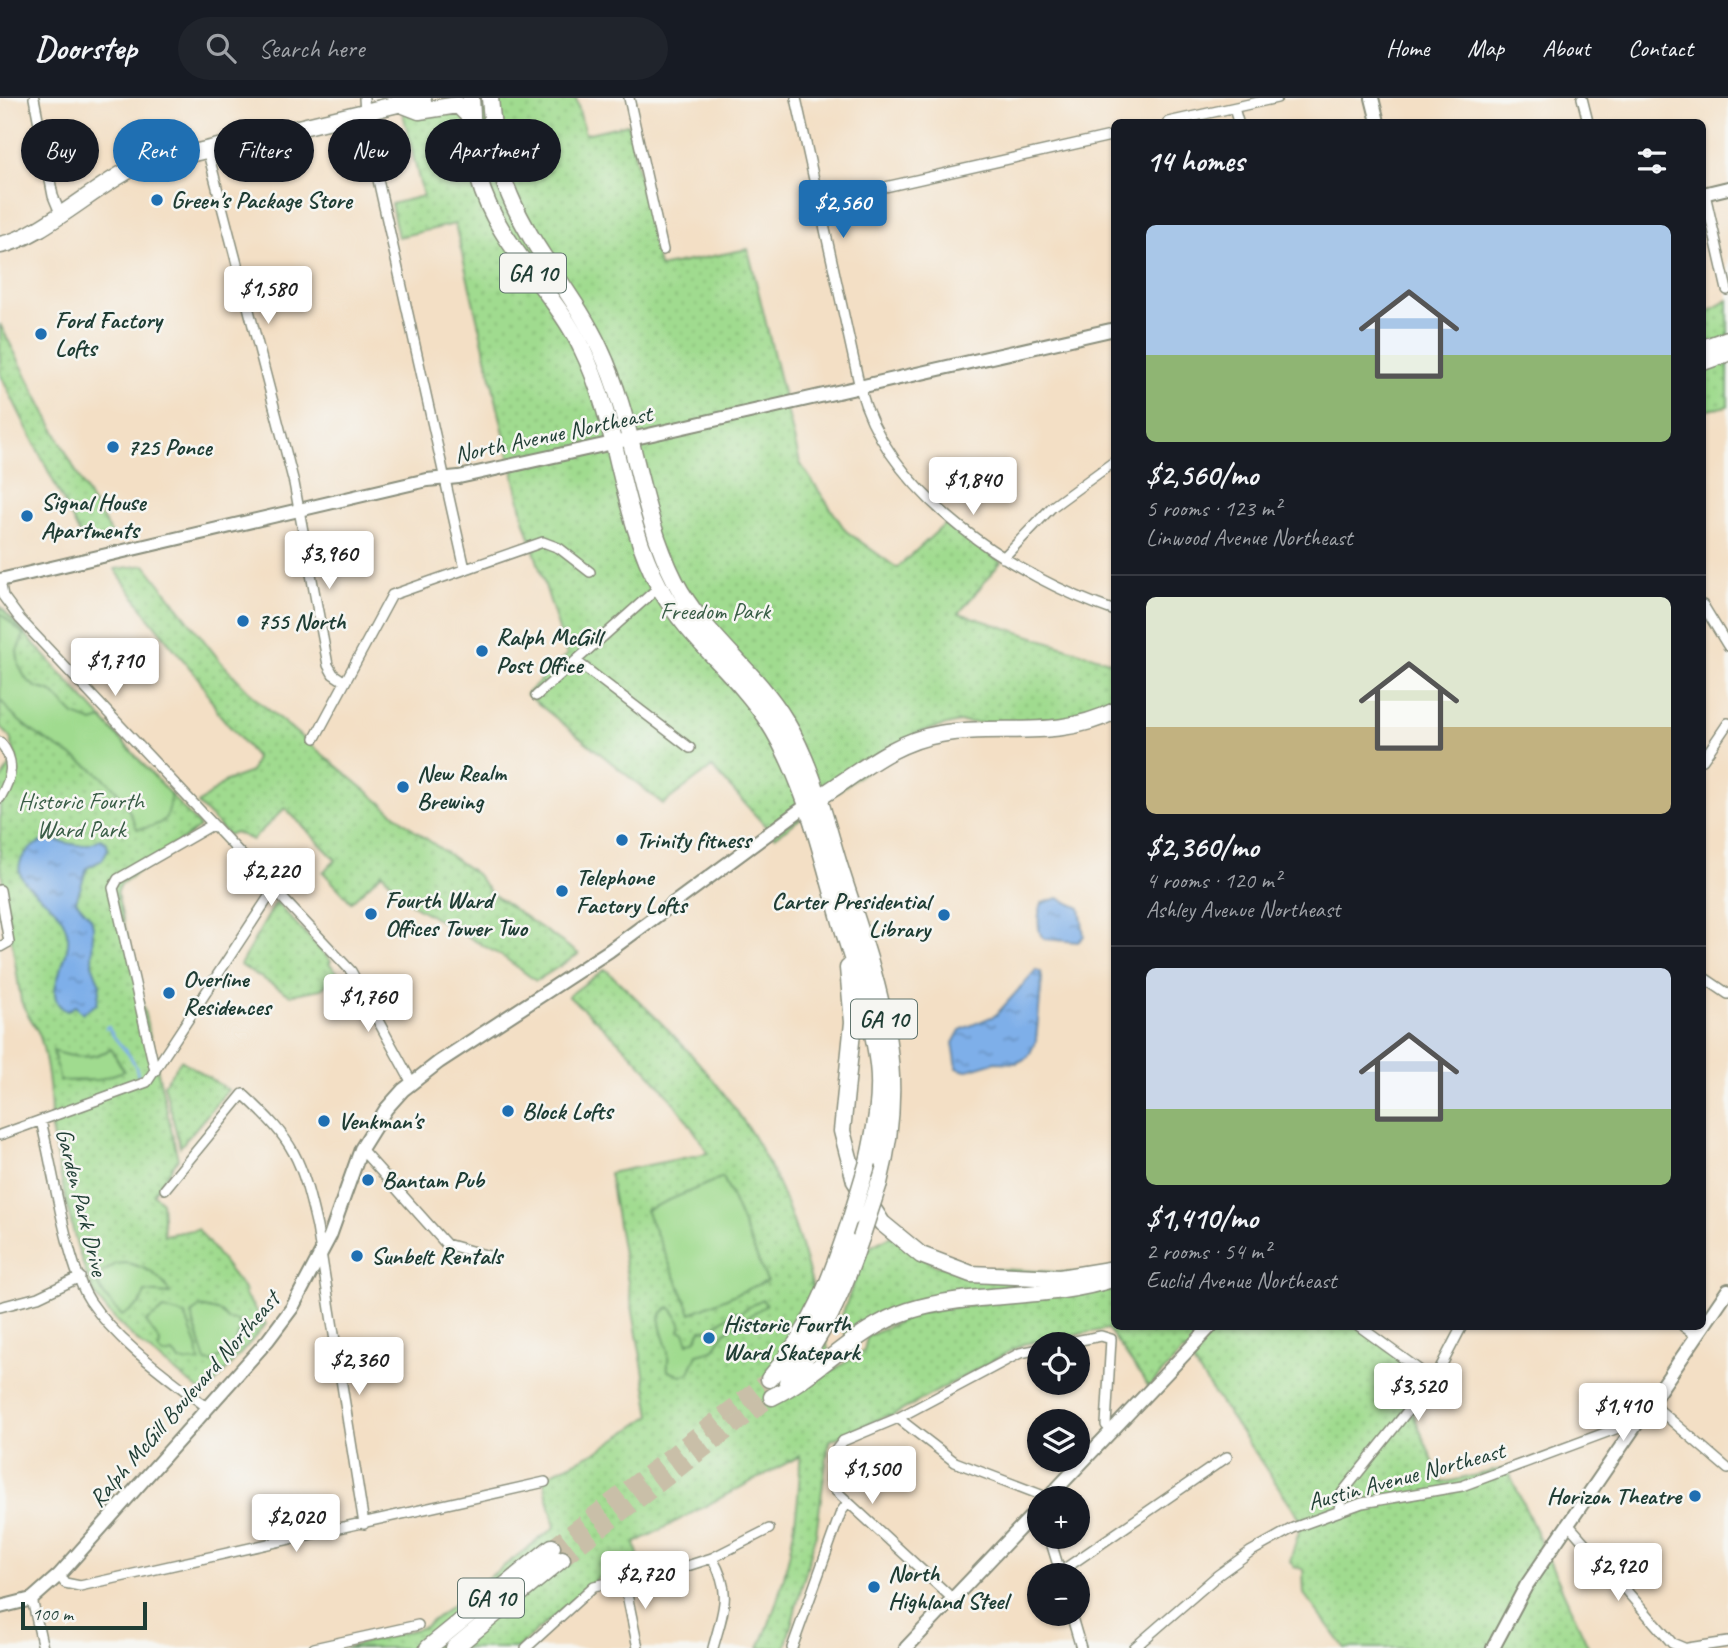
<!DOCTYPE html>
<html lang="en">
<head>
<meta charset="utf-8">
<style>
	:root { --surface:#171b24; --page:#20242c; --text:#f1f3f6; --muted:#9ea1a6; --line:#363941; --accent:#1f6fb2 }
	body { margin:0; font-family:Caveat,sans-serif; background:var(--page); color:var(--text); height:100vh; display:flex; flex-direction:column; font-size:26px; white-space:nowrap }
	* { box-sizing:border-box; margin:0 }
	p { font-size:23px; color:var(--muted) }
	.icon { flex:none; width:38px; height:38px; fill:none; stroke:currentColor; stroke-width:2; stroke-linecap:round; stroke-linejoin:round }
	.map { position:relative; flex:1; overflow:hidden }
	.panel { position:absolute; left:1111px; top:21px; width:595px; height:1211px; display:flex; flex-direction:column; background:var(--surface); border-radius:10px; box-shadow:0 2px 5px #0004 }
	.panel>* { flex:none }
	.top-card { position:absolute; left:21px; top:21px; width:665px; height:63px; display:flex; gap:14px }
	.tools { position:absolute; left:1027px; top:1234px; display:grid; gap:14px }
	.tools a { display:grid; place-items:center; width:63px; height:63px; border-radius:50%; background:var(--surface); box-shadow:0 2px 5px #0004; font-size:35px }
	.scale { position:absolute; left:21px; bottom:18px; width:126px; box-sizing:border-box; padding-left:7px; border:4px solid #1f3d34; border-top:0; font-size:19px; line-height:24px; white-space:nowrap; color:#1f3d34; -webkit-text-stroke:5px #f6f6f2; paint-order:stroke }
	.price { position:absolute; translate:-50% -60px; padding:0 16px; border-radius:7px; background:#fff; color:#222; font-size:23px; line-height:46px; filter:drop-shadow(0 2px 4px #0008) }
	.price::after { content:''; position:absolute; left:50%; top:42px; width:21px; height:16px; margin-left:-10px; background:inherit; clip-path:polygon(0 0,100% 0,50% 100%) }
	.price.current { background:var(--accent); color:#fff }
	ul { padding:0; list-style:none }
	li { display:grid; align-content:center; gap:14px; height:371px; padding:0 35px }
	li+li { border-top:2px solid var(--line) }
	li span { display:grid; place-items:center; height:217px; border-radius:10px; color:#555 }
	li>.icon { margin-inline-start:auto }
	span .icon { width:126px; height:126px; fill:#fffc; stroke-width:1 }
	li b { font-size:30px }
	h2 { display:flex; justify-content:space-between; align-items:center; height:84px; padding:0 35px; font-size:30px }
	.tag { padding:0 24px; border-radius:32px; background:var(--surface); box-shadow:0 2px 5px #0004; font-size:24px; line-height:63px }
	.tag.current { background:var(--accent); color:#fff }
	header { display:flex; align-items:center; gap:42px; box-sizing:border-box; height:98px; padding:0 35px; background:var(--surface); border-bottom:2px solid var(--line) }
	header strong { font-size:33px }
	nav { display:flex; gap:38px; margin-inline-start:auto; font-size:24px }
	.search { width:490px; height:63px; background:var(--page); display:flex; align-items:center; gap:18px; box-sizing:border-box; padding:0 24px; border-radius:38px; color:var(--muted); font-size:26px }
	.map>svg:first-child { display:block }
</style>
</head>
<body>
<header>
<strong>Doorstep</strong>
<div class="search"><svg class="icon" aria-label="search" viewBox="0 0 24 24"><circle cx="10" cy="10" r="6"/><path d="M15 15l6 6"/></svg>Search here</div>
<nav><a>Home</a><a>Map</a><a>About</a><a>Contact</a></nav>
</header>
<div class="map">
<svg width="1728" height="1550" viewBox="0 0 1728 1550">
	<defs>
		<pattern id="grass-dots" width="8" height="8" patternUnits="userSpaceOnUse" patternTransform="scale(1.75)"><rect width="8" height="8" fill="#a0db8f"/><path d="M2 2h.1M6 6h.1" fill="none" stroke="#89bd7c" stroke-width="1.8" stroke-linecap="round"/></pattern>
		<pattern id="water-ripples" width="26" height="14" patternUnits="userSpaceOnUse" patternTransform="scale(1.75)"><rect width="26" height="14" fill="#7eafe9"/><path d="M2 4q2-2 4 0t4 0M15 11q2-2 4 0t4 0" fill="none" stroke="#6790be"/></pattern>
	</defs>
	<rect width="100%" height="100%" fill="#f6f6f2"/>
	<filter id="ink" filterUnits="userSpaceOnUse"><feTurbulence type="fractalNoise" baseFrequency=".0143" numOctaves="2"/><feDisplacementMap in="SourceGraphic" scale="14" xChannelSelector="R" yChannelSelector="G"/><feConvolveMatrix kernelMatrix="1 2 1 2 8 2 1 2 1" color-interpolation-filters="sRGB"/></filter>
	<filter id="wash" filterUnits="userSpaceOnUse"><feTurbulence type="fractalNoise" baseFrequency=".00686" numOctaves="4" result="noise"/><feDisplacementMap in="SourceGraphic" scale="28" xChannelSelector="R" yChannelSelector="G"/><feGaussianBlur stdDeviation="1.57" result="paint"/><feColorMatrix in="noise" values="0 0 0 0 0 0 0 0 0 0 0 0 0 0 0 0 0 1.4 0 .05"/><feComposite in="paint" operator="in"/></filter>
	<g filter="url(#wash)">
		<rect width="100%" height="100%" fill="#f3dfc5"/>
		<path fill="url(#grass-dots)" stroke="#608c62" stroke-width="2" d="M495 0H576L585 36 628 26 659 169 748 151 800 365 846 433 897 470 946 425 1001 464 959 515 1115 565V604L1090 620 1046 627 959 624 919 634 775 739 712 669 663 706 526 596 567 557 524 421 455 126 398 139 391 106 423 98 402 11 454 9Z
			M1728 202V308L1703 313V216Z
			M0 226 90 401 114 439 84 445 0 276Z
			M145 467 221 564 258 603 414 732 476 776 491 795 579 856 536 883 505 860 414 808 382 775 351 804 323 774 336 762 285 710 252 742 235 734 228 737 198 706 226 683 251 674 256 659 219 616 199 581 152 524 115 471Z
			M0 508 200 729 121 786 117 795 178 1061 153 1096 162 1104 164 1137 198 1131 246 1194 244 1196 266 1226 205 1297C170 1268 128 1241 101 1205 77 1175 59 1067 50 1026 53 1007 46 949 37 932 32 922 25 914 21 903L0 766V683L16 659 10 639 0 628Z
			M276 804 331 863 329 865 340 877 321 891 290 897 240 867Z
			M605 871C665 926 730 990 767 1063 801 1128 816 1202 833 1272L864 1253 867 1239 918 1215 1115 1184V1228L1358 1229 1426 1280 1410 1308 1442 1385 1507 1370 1589 1550H1345L1304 1496 1303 1471 1294 1469 1290 1463 1302 1423 1184 1252 1149 1289 1108 1231 1023 1246 890 1319 888 1317 829 1343 816 1436 785 1550H759C785 1493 800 1421 800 1358L635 1445 641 1468 598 1480 517 1550H345L424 1529 555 1429 543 1379 598 1353 651 1317 609 1075 708 1055C673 994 622 943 568 898Z
			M181 962 228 992 180 1049 164 986Z
			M891 1138 936 1168 1115 1177 953 1202 847 1240 840 1223 866 1151Z"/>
		<path fill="#a0db8f" stroke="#608c62" stroke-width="2" d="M0 515 24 537 17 553 19 568 26 581 36 589 52 594 74 617 93 624 102 621 170 696C171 722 163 728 137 731 132 718 125 703 116 692 84 655 27 643 0 601Z
			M111 951 124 973 98 982 60 983 53 953C73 960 91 962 111 951Z
			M723 1079 767 1183 691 1215 646 1112Z
			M126 1165C146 1169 161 1177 170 1196L145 1194 140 1206 122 1218 106 1200 94 1180 116 1166Z
			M762 1201 766 1207 725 1234 713 1252 697 1256 689 1275 681 1278 668 1273C667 1266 669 1261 668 1255 667 1241 649 1217 670 1209L681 1225 679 1233 684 1234 688 1245 696 1241 701 1232 711 1231 735 1213 739 1215Z
			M200 1209 221 1214 228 1222 238 1223 240 1231 233 1252 212 1264 206 1263 191 1216Z
			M164 1211 185 1217 197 1248 199 1264 180 1263 173 1255 164 1257 159 1253 160 1244 146 1224Z"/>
		<path fill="url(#water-ripples)" stroke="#4e768e" stroke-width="2" d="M49 741C68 744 81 753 100 741L106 744 108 751 102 762 87 770 76 803 91 820 93 828 92 866 100 887 97 906 82 915 75 908 67 913C38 898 71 864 68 839 63 808 42 804 25 784 9 765 31 745 49 741Z
			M1058 800 1080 810 1084 838 1078 844 1044 841C1036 834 1038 814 1042 805Z
			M1036 872 1041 874 1042 881 1036 943 1028 959 1017 965 995 964 965 973 957 970 953 945 960 932 996 917Z"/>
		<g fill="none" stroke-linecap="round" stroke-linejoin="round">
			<path stroke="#7eafe9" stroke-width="2.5" d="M106 930 108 928C115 947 134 954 138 977"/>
		</g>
	</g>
	<g filter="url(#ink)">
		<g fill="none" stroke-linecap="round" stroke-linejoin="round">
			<path stroke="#c9bfa8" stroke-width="16" stroke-dasharray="16 8" stroke-linecap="butt" d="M552 1449 769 1281
				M562 1461 772 1299"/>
			<defs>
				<path id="street" d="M34 0 53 98 60 115
					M364 0 366 28 465 471
					M629 0 663 152
					M796 0 860 290C889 398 1015 479 1115 513
					M1582 0 1588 24
					M1234 10 1238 24
					M1168 24 1277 0
					M207 51 294 385 328 567 333 576 345 584
					M1705 96 1727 192
					M819 104 1115 37
					M1003 460 1052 409 1115 363
					M0 482 3 498 20 521 351 873 412 985
					M1703 507 1728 548
					M576 563 690 650
					M536 598 659 489
					M315 640 392 497 543 444 559 450 590 474
					M0 644C16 663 12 679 0 700
					M1703 662 1728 625
					M0 792 9 844 0 849
					M1703 879 1728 896
					M155 973 113 790 118 781 212 727
					M41 1023C52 1066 67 1169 90 1203 119 1246 168 1279 208 1310
					M0 1037 147 984 274 791
					M361 1051 446 1146 489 1158
					M165 1091 243 996C295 1044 301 1060 317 1129L364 1426
					M0 1209 38 1199 80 1179
					M1359 1228 1433 1282
					M1683 1228 1697 1238
					M1060 1246 1101 1238 1111 1241 1106 1327 1112 1333
					M1651 1305 1728 1371
					M898 1320 955 1364 1049 1400
					M1339 1411 1342 1395 1437 1276 1462 1228
					M1568 1426 1672 1545 1684 1550
					M1049 1438 1061 1477
					M712 1460C733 1495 723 1513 713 1550
					M1060 1474 1227 1359
					M59 1477 65 1485 80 1488 545 1384
					M624 1482 638 1550
					M32 1501 43 1550
					M953 1501 835 1392 830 1379 832 1357 843 1343 898 1320 1020 1255 1040 1251
					M1071 1516 1081 1550
					M314 1550 418 1527
					M526 1550 594 1488 684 1469 712 1460 769 1431
					M792 1550 841 1414 847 1406
					M1134 1550 1218 1477 1250 1454 1293 1430 1362 1405 1462 1388 1637 1323
					M1688 1550 1728 1544"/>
				<path id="secondary" d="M1372 0 1378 24
					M1703 96 1728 90
					M0 482 427 382 459 379 613 345 1115 231
					M1048 1400 1211 1228
					M0 1509 32 1501 59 1477 268 1242 292 1210 330 1138 361 1051 386 1011 403 992 439 964 609 853 807 707
					M906 1550 1040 1409
					M1493 1550 1526 1488 1728 1192"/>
				<path id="highway" d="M471 0C473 27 472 55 479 81 496 145 554 192 582 251 619 326 620 416 660 490 687 540 736 574 767 622 806 682 821 756 841 824 855 871 872 917 878 966 882 1000 875 1031 868 1064
					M490 0C493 34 496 67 510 98 533 153 575 197 600 251 635 325 638 410 675 483 702 536 755 572 785 622 812 667 824 718 839 767 875 880 911 964 879 1085
					M401 6 419 13 458 7 472 21
					M0 147C38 141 95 88 135 69L423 0
					M1703 250 1728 241
					M1703 264 1728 255
					M812 704C854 679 890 644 940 636 1001 625 1055 643 1115 613
					M848 870 853 924 842 1033 855 1083 882 1125 921 1157 971 1176 1060 1180 1115 1171
					M769 1281C814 1230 830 1183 851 1120
					M787 1284C823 1240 843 1194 861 1140
					M772 1299C821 1275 856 1230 908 1213 975 1192 1048 1203 1115 1180
					M428 1550 552 1449
					M454 1550 562 1461"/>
			</defs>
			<use href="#street" stroke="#898e7c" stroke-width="12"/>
			<use href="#secondary" stroke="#898e7c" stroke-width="16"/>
			<use href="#highway" stroke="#898e7c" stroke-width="19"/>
			<use href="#street" stroke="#fff" stroke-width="9"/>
			<use href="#secondary" stroke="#fff" stroke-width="12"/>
			<use href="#highway" stroke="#fff" stroke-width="16"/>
			<defs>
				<path id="highway-bridge" d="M851 1120 868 1064
					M861 1140 879 1085"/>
			</defs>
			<use href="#highway-bridge" stroke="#898e7c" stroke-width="19" stroke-linecap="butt"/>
			<use href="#highway-bridge" stroke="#fff" stroke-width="16"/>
		</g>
	</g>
	<g fill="#1f6fb2" stroke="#f6f6f2" stroke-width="2.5">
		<circle cx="157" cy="102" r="7"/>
		<circle cx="41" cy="236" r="7"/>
		<circle cx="113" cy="349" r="7"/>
		<circle cx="27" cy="418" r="7"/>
		<circle cx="243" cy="523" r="7"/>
		<circle cx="482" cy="553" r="7"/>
		<circle cx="403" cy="689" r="7"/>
		<circle cx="622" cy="742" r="7"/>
		<circle cx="562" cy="793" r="7"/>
		<circle cx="371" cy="816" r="7"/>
		<circle cx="944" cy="817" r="7"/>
		<circle cx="169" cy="895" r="7"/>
		<circle cx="508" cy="1013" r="7"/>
		<circle cx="324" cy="1023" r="7"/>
		<circle cx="368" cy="1082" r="7"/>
		<circle cx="357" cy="1158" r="7"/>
		<circle cx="709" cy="1240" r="7"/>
		<circle cx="1695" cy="1398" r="7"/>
		<circle cx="874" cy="1489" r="7"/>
	</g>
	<g text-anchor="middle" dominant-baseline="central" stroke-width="5" stroke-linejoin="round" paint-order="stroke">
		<g fill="#f6f6f2" stroke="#60746d" stroke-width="2">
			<rect x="500" y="155.5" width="66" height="39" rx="5"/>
			<rect x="851" y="901.5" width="66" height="39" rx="5"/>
			<rect x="458" y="1480.5" width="66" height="39" rx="5"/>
		</g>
		<g font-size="23" font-weight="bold" fill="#1f3d34">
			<text x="533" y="175">GA 10</text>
			<text x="884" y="921">GA 10</text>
			<text x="491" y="1500">GA 10</text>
		</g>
		<g font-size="24" font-weight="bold" fill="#1f3d34" stroke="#f6f6f2" text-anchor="start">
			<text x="171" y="102">Green's Package Store</text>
			<text x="55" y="222">Ford Factory<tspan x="55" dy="28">Lofts</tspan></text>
			<text x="127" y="349">725 Ponce</text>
			<text x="41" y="404">Signal House<tspan x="41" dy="28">Apartments</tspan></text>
			<text x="257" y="523">755 North</text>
			<text x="496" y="539">Ralph McGill<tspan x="496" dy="28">Post Office</tspan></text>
			<text x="417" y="675">New Realm<tspan x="417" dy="28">Brewing</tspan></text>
			<text x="636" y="742">Trinity fitness</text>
			<text x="576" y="779">Telephone<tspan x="576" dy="28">Factory Lofts</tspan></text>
			<text x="385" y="802">Fourth Ward<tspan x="385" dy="28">Offices Tower Two</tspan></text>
			<text x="930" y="803" text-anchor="end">Carter Presidential<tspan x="930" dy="28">Library</tspan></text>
			<text x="183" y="881">Overline<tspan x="183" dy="28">Residences</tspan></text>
			<text x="522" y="1013">Block Lofts</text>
			<text x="338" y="1023">Venkman's</text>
			<text x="382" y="1082">Bantam Pub</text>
			<text x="371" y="1158">Sunbelt Rentals</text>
			<text x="723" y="1226">Historic Fourth<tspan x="723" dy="28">Ward Skatepark</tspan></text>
			<text x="1681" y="1398" text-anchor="end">Horizon Theatre</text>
			<text x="888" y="1475">North<tspan x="888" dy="28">Highland Steel</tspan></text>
		</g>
		<g font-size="24" fill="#1f3d34" stroke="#f6f6f2">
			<text transform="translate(553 336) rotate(-12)">North Avenue Northeast</text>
			<text transform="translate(82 1104) rotate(76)">Garden Park Drive</text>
			<text transform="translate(184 1301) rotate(-49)">Ralph McGill Boulevard Northeast</text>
			<text transform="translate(1406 1378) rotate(-15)">Austin Avenue Northeast</text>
		</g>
		<g font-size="24" fill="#395d46" stroke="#f6f6f2">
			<text x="715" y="513">Freedom Park</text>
			<text x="81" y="703">Historic Fourth<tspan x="81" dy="28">Ward Park</tspan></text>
		</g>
	</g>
</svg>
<div class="tools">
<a><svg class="icon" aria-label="locate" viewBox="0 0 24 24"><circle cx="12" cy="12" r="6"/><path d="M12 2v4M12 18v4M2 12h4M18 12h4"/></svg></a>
<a><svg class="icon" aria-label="layers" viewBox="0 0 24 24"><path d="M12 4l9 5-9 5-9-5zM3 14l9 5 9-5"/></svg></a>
<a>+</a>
<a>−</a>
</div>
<div class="scale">100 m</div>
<b class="price current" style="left:843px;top:142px">$2,560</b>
<b class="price" style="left:268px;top:228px">$1,580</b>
<b class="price" style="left:973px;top:419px">$1,840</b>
<b class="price" style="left:329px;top:493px">$3,960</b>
<b class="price" style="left:115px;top:600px">$1,710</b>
<b class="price" style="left:271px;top:810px">$2,220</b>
<b class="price" style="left:368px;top:936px">$1,760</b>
<b class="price" style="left:359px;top:1299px">$2,360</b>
<b class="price" style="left:1418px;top:1325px">$3,520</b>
<b class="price" style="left:1623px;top:1345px">$1,410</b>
<b class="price" style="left:872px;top:1408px">$1,500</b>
<b class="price" style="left:296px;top:1456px">$2,020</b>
<b class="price" style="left:1618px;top:1505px">$2,920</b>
<b class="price" style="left:645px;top:1513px">$2,720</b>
<div class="top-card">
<a class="tag">Buy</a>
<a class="tag current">Rent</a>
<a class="tag">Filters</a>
<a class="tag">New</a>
<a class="tag">Apartment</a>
</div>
<section class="panel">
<h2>14 homes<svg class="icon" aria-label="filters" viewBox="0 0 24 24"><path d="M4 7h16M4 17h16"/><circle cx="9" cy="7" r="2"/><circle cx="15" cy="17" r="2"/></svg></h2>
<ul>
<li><span style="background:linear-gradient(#a9c7e8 60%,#8fb573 0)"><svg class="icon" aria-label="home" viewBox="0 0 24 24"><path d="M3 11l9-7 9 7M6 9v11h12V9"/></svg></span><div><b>$2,560/mo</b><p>5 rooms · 123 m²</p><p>Linwood Avenue Northeast</p></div></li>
<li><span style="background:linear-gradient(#dfe7d0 60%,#c2b280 0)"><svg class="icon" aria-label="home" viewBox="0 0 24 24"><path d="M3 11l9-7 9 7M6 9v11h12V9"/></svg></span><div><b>$2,360/mo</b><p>4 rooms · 120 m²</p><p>Ashley Avenue Northeast</p></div></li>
<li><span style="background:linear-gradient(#c9d6e8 65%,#8fb573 0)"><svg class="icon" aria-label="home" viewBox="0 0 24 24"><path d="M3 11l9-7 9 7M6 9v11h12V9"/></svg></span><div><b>$1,410/mo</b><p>2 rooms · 54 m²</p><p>Euclid Avenue Northeast</p></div></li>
</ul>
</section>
</div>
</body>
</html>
